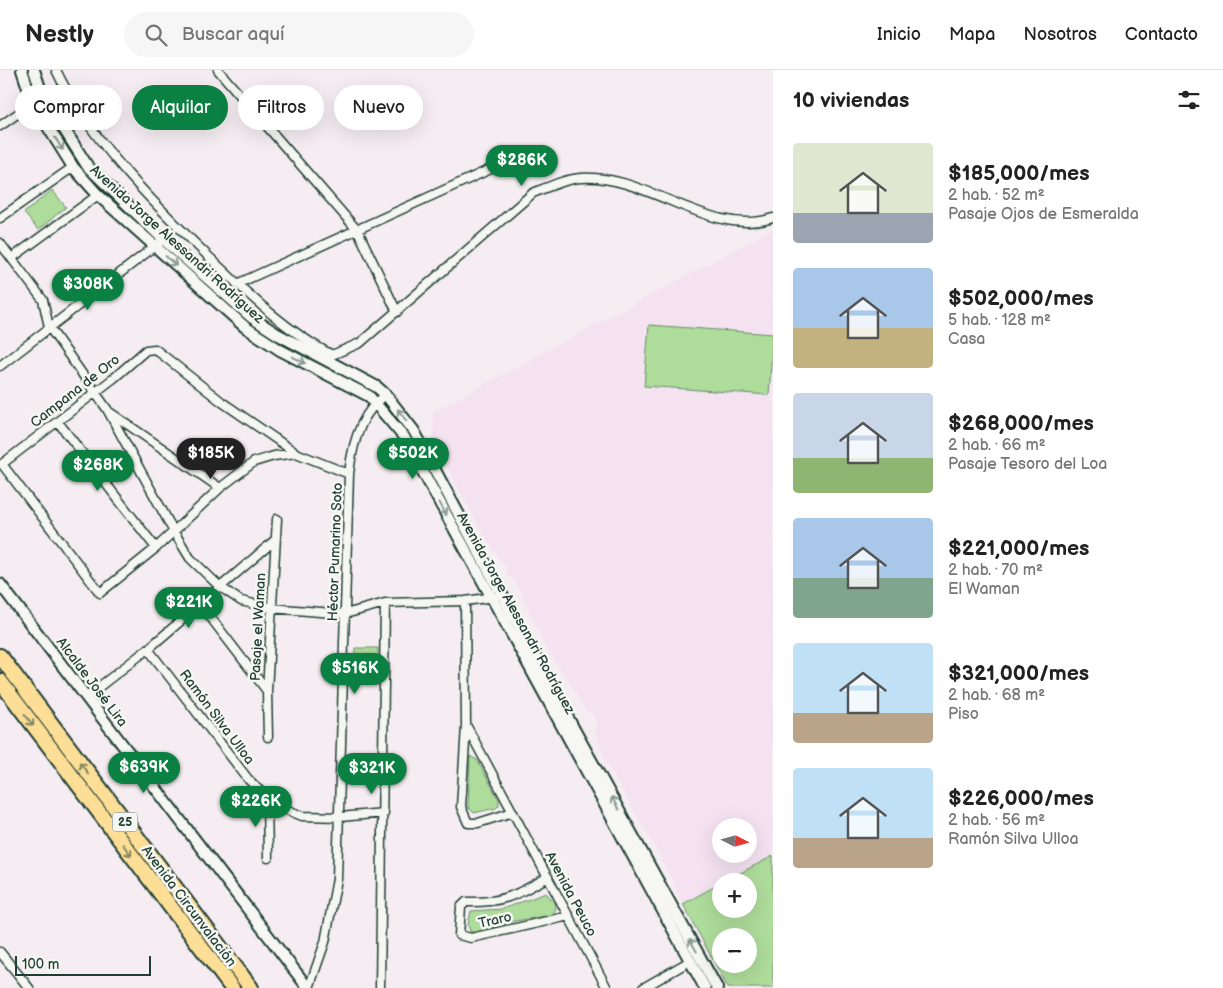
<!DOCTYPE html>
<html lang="es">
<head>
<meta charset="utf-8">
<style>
	:root { --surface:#fff; --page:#f6f6f6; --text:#222; --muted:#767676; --line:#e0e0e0; --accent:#0b8043 }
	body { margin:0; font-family:"Balsamiq Sans",sans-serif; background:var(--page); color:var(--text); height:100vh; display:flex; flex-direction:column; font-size:19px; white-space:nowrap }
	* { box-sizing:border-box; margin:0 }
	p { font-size:16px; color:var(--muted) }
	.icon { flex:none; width:28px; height:28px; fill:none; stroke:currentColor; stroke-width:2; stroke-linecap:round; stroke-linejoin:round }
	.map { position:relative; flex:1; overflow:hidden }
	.details { display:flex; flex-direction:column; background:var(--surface); width:450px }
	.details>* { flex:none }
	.hud { position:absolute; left:15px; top:15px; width:475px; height:45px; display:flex; gap:10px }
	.needle { width:32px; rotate:96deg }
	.controls { position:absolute; left:712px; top:748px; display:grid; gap:10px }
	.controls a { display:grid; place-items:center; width:45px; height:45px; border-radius:50%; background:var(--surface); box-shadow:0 5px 20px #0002; font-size:25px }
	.scale { position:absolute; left:15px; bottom:12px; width:136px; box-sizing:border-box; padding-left:5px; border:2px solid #1f3d34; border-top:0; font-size:14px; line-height:18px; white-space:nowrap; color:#1f3d34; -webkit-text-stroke:4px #f6f6f2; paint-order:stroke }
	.price { position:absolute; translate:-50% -42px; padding:0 11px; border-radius:18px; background:var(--accent); color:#fff; font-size:16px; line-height:32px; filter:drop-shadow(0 1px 2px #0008) }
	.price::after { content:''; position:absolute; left:50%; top:30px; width:15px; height:11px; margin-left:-8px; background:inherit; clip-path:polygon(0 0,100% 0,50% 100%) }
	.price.current { background:#222; color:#fff }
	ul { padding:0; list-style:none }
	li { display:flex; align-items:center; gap:15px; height:125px; padding:0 20px }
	li span { display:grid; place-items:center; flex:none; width:140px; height:100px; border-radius:5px; color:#555 }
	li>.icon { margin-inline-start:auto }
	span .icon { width:60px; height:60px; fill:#fffc; stroke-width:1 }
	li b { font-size:21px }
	h2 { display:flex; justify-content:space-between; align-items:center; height:60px; padding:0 20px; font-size:21px }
	.tag { padding:0 18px; border-radius:22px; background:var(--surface); box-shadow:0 5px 20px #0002; font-size:18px; line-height:45px }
	.tag.current { background:var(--accent); color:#fff }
	header { display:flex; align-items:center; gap:30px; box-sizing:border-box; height:70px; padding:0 25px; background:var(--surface); border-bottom:1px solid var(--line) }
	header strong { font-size:24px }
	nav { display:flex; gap:28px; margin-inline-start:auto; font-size:18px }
	.search { width:350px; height:45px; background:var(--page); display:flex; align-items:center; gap:12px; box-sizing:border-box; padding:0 18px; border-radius:28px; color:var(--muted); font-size:19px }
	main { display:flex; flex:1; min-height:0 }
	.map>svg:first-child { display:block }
</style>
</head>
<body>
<header>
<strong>Nestly</strong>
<div class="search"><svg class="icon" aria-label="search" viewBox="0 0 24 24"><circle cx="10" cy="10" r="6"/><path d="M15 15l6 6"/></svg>Buscar aquí</div>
<nav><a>Inicio</a><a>Mapa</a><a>Nosotros</a><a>Contacto</a></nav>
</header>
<main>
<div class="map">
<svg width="773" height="918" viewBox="0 0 773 918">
	<rect width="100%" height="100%" fill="#f5edf1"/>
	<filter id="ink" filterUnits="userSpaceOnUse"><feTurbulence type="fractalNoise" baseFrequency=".02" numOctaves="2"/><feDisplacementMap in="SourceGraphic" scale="10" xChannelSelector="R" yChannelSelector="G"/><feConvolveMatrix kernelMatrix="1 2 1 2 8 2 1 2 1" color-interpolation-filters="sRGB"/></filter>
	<g filter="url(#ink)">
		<path fill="#f4e2f0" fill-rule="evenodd" d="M773 159V786L725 811H721V813L683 834 663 791 607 694 594 660 597 655 594 648 591 642 587 643 569 611 546 579 519 519 513 509 509 507 505 496 486 469 433 371V342ZM721 756H749V784H721Z"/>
		<path fill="#aedc9b" stroke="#668c68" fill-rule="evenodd" d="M52 120 66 137 38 160 24 143Z
			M649 255 773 264 769 325 644 316Z
			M355 578H378L377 612H354Z
			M470 686 477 690 499 730V735L496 738 474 743 468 737Z
			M773 786V918H728L683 834 721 813V839H749V811H725ZM721 866H749V894H721Z
			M546 823 555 833 556 839 552 845 515 851 475 863 470 861 468 855 471 841 502 839Z"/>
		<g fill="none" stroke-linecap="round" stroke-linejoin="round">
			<defs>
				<path id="minor" d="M56 0C89 69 153 133 207 185 246 222 284 260 332 285
					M218 0 358 161 397 242
					M0 56 33 33
					M0 148 73 97
					M0 173 43 230 49 257 107 339 174 462 190 488 219 516 241 531 271 538 345 544 385 533 465 531 495 527
					M12 188 98 125
					M237 214 515 88
					M322 287 332 285 360 273 533 123C548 117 565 109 581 108 646 103 711 169 773 148
					M0 296 159 173
					M108 341 220 418
					M58 352 156 478
					M296 383 222 332 155 279 146 280 114 308 2 394 100 523 156 478 220 418 254 392 274 386 296 383 349 404
					M465 531 466 655 607 918
					M201 535 267 621
					M148 579 248 709 273 734 302 746 340 747 384 743
					M86 627 148 579 275 470
					M466 656 461 737 468 753H478L513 742
					M268 667 267 621 277 449
					M267 728 268 788
					M548 807C516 825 504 833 466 832L461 837 459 865 471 868 569 846
					M0 882 29 918
					M309 918 325 872 337 809 349 404C352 375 360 342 386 325
					M380 918 385 533
					M643 918 690 891"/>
				<path id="tertiary" d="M22 0 33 33 73 97 98 125 245 257 280 280 369 326 404 367 705 918
					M34 0 42 24 88 97 164 170 251 247 277 264 377 317 386 325 414 361 575 661 717 918
					M0 514 308 918"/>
				<path id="trunk" d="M0 586 251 918
					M0 611 232 918"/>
			</defs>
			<use href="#minor" stroke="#1f3d34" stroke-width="11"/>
			<use href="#tertiary" stroke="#1f3d34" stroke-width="14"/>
			<use href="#trunk" stroke="#1f3d34" stroke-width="18"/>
			<use href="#minor" stroke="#f6f6f2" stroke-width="8"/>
			<use href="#tertiary" stroke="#f6f6f2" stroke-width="10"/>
			<use href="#trunk" stroke="#fdde96" stroke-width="14"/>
		</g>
		<defs><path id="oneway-shaft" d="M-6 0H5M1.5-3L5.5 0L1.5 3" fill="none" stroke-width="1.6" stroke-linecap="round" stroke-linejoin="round" transform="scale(1.25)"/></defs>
		<g stroke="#8a9a93">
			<use href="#oneway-shaft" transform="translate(59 74) rotate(58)"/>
			<use href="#oneway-shaft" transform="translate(171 191) rotate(42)"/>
			<use href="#oneway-shaft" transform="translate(299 290) rotate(27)"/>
			<use href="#oneway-shaft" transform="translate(402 345) rotate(-128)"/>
			<use href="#oneway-shaft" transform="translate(443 439) rotate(62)"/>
			<use href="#oneway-shaft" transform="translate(615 733) rotate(-119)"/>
			<use href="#oneway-shaft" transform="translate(693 875) rotate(-119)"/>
		</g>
		<g stroke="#838560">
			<use href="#oneway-shaft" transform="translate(29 650) rotate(53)"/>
			<use href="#oneway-shaft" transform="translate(84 698) rotate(-127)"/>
			<use href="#oneway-shaft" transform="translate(127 780) rotate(53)"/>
		</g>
	</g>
	<g text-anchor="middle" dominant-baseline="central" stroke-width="5" stroke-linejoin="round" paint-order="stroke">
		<rect fill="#f6f6f2" stroke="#60746d" stroke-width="1" x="112.5" y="742.5" width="25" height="19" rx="4"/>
		<g font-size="12" font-weight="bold" fill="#1f3d34">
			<text x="125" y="752">25</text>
		</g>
		<g font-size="14" fill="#1f3d34" stroke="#f6f6f2">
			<text transform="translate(177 174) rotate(42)">Avenida Jorge Alessandri Rodríguez</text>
			<text transform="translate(75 321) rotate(-38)">Campana de Oro</text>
			<text transform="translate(335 482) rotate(-88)">Héctor Pumarino Soto</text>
			<text transform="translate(516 543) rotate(61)">Avenida Jorge Alessandri Rodríguez</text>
			<text transform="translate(258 557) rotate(-87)">Pasaje el Waman</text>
			<text transform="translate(92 612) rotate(53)">Alcalde José Lira</text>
			<text transform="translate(217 647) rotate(53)">Ramón Silva Ulloa</text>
			<text transform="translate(571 824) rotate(62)">Avenida Peuco</text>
			<text transform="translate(189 836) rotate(53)">Avenida Circunvalación</text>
			<text transform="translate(495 850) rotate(-13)">Traro</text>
		</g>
	</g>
</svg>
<div class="controls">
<a><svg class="needle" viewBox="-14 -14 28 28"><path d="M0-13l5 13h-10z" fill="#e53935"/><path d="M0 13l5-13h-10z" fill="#767676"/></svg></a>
<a>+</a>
<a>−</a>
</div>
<div class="scale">100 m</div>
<b class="price" style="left:522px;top:117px">$286K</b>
<b class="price" style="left:88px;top:241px">$308K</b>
<b class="price current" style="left:211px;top:410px">$185K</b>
<b class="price" style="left:413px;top:410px">$502K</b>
<b class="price" style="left:98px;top:422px">$268K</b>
<b class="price" style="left:189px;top:559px">$221K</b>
<b class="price" style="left:355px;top:625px">$516K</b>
<b class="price" style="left:144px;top:724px">$639K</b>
<b class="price" style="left:372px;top:725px">$321K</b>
<b class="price" style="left:256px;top:758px">$226K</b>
<div class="hud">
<a class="tag">Comprar</a>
<a class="tag current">Alquilar</a>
<a class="tag">Filtros</a>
<a class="tag">Nuevo</a>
</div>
</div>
<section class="details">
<h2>10 viviendas<svg class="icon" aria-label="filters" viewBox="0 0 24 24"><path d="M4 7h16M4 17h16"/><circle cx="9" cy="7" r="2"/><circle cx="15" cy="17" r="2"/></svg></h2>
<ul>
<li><span style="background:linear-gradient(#dfe7d0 70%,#9aa5b1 0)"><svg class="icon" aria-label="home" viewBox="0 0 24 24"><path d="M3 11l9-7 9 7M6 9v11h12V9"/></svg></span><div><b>$185,000/mes</b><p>2 hab. · 52 m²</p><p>Pasaje Ojos de Esmeralda</p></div></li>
<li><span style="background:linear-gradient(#a9c7e8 60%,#c2b280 0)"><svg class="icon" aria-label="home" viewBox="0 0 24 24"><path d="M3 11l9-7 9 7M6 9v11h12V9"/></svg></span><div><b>$502,000/mes</b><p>5 hab. · 128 m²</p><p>Casa</p></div></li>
<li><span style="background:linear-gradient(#c9d6e8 65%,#8fb573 0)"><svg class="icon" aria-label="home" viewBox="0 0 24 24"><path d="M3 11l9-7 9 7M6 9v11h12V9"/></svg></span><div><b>$268,000/mes</b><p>2 hab. · 66 m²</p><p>Pasaje Tesoro del Loa</p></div></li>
<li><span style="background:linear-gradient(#a9c7e8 60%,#7fa58c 0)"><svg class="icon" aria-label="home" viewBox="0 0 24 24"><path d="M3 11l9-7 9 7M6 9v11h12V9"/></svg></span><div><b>$221,000/mes</b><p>2 hab. · 70 m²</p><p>El Waman</p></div></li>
<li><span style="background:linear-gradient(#bfe0f5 70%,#b9a48a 0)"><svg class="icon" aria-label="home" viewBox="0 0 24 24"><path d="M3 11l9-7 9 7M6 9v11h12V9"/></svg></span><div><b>$321,000/mes</b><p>2 hab. · 68 m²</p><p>Piso</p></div></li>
<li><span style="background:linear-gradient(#bfe0f5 70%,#b9a48a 0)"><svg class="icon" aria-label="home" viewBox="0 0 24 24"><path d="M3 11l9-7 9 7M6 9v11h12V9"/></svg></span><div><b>$226,000/mes</b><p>2 hab. · 56 m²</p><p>Ramón Silva Ulloa</p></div></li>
</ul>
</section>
</main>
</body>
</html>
